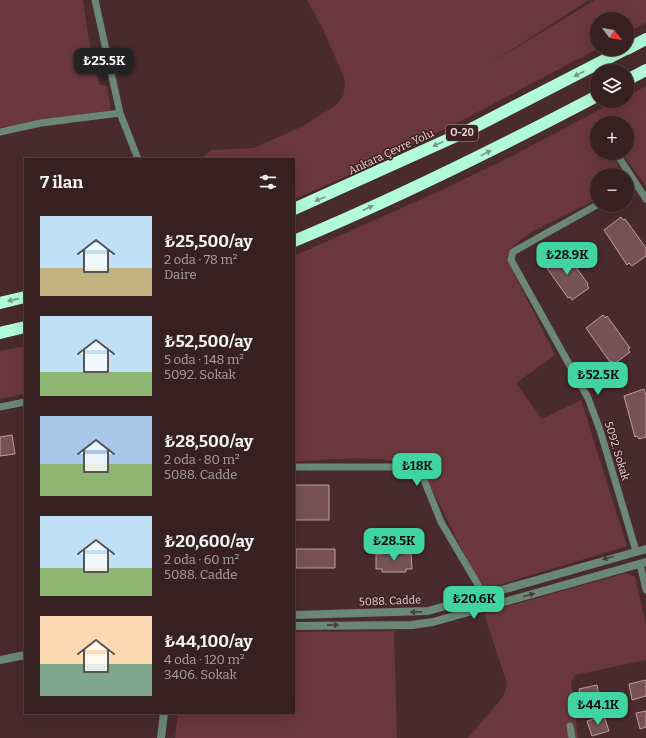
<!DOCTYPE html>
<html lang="tr">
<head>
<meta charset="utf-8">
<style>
	:root { --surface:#372022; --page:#3e282a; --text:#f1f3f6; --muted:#aaa3a5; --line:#513e40; --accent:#3fd4a2 }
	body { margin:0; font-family:Bitter,serif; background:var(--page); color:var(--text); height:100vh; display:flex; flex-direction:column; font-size:15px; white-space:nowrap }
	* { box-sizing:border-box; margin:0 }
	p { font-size:13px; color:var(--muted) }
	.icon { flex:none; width:22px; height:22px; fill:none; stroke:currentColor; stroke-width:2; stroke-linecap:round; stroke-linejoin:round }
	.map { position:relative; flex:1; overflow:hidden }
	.drawer { position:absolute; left:24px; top:158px; width:271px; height:556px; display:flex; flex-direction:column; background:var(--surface); border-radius:0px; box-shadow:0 4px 16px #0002,0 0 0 1px var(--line) }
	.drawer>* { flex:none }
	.needle { width:26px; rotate:121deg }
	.fabs { position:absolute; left:590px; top:12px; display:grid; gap:8px }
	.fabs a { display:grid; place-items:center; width:44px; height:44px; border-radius:50%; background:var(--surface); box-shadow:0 4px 16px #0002,0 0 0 1px var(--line); font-size:20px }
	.price { position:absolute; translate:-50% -34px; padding:0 9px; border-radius:8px; background:var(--accent); color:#111; font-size:13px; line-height:26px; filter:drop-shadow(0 1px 2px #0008) }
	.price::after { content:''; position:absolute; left:50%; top:24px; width:12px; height:9px; margin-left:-6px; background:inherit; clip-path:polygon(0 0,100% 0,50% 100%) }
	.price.selected { background:#222; color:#fff }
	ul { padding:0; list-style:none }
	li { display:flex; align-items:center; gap:12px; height:100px; padding:0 16px }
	li span { display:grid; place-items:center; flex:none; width:112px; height:80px; border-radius:0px; color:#555 }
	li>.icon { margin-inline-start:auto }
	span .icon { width:48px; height:48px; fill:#fffc; stroke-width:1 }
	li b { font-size:17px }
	h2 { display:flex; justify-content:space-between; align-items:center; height:48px; padding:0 16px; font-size:17px }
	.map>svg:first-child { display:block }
</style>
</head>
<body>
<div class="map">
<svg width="646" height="738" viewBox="0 0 646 738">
	<rect width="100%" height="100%" fill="#492a2e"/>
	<path fill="#6b373e" d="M0 0H83L89 41 99 84 107 86 111 110 0 128Z
		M307 0H589L483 68 595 0H646V23L627 33V19H597V49L455 124 347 176 294 199V159H200L212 150 254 148 303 126 335 106 343 97 345 86 344 77 322 27Z
		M646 86V186L621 153H627V123H597V153H612L622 175H597V199L533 231 512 247 507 259 555 355 516 383 542 419 581 400 627 546 489 588 484 587 473 571 422 470C391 452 330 460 294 462V256L442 190 516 154 616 101H627V96Z
		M25 346V394L0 399V351Z
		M626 573 635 577 646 624V660L575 675 571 682 578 738H468L503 697 507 684 484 613Z
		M394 631 397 738H175L178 713H294V632Z"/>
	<path fill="#765256" stroke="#c39b9f" d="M621 217 623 220 625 219 646 248V256L632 266 629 263 627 265 604 230Z
		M562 251 564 254 565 252 588 284 587 285 589 288 572 300 570 297 568 298 544 264Z
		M603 315 605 318 607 316 630 348 628 349 630 352 614 364 612 361 610 362 586 328Z
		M644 389 646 395V437L639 439 637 436 635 437 624 396Z
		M12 435 15 454 0 456V437Z
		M294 485H329V520H294Z
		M296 549H335V568H296Z
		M382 551H405V554H411L412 569H406V572H382V569H376V554H382Z
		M646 680V696L632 700 629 684Z
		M597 685 600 701 583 705 579 689Z
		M646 711V727L640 729 636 713Z
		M604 716 609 731 592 736 587 721Z"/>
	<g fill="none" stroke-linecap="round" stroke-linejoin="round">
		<path stroke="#6a877a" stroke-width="7" d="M95 0 120 113 138 159
			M0 132 41 123 120 113
			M616 153 646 199
			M597 205 518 249 513 252 511 260 588 398 600 430 636 551
			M0 407 25 402
			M294 467H408L422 475 441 522 484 595
			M640 564 646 590
			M570 726 572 738"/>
		<path stroke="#6a877a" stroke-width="8" d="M294 615 428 611 646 549
			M294 626 412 625 433 622 646 562
			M0 660 25 655
			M161 738 164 713"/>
		<path stroke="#b1fadb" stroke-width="12" d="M627 49 646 39
			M627 80 646 70
			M294 209 467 131 626 49
			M294 241C397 198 498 148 597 96
			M0 303 25 297
			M0 333 25 327"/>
	</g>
	<defs><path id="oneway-solid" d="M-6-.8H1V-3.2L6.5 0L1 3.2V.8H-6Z"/></defs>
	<g fill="#7d9889">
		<use href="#oneway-solid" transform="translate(579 74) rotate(152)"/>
		<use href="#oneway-solid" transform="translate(438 144) rotate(155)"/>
		<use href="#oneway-solid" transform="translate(486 153) rotate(-27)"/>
		<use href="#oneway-solid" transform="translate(320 199) rotate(157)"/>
		<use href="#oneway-solid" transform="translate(368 208) rotate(-24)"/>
		<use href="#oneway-solid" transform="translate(13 300) rotate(167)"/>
	</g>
	<g fill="#493a3a">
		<use href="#oneway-solid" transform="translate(608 558) rotate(164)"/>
		<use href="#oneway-solid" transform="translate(529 595) rotate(-16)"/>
		<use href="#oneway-solid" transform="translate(416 612) rotate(177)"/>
		<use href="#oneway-solid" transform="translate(333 625) rotate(-1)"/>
	</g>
	<g text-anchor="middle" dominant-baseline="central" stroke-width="3" stroke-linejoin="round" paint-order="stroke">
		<rect fill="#3e2024" stroke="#b69ea1" stroke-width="1" x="446" y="125" width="32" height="16" rx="3"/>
		<g font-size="10" font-weight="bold" fill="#e9d4d6">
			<text x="462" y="133">O-20</text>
		</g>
		<g font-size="11" fill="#e9d4d6" stroke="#3e2024">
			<text transform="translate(391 152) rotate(-25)">Ankara Çevre Yolu</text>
			<text transform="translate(617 451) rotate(73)">5092. Sokak</text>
			<text transform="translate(390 601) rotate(-2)">5088. Cadde</text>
		</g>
	</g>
</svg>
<div class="fabs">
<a><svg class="needle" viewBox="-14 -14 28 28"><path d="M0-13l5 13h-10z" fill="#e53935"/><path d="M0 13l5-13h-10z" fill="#aaa3a5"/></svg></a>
<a><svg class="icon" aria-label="layers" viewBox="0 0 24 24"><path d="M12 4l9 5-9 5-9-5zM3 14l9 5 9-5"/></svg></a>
<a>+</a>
<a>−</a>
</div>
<b class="price selected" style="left:104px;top:82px">₺25.5K</b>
<b class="price" style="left:567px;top:276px">₺28.9K</b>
<b class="price" style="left:598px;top:396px">₺52.5K</b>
<b class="price" style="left:417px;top:487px">₺18K</b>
<b class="price" style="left:394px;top:562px">₺28.5K</b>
<b class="price" style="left:474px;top:620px">₺20.6K</b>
<b class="price" style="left:598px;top:726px">₺44.1K</b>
<section class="drawer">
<h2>7 ilan<svg class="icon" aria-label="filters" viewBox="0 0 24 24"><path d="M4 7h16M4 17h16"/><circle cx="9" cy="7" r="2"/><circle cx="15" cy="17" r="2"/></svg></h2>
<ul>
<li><span style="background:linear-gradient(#bfe0f5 65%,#c2b280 0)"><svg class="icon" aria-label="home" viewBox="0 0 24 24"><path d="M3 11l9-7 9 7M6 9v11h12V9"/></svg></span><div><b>₺25,500/ay</b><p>2 oda · 78 m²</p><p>Daire</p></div></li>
<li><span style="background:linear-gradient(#bfe0f5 70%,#8fb573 0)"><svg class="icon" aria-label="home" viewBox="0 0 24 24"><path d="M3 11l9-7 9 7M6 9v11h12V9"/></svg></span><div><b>₺52,500/ay</b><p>5 oda · 148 m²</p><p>5092. Sokak</p></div></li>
<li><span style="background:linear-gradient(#a9c7e8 60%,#8fb573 0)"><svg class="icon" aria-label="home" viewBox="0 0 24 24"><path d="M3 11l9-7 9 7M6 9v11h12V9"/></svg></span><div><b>₺28,500/ay</b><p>2 oda · 80 m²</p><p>5088. Cadde</p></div></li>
<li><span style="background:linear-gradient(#bfe0f5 65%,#8fb573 0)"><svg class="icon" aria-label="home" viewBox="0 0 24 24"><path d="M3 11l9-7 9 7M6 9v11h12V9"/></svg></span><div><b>₺20,600/ay</b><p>2 oda · 60 m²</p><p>5088. Cadde</p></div></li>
<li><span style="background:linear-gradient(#ffd9b3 60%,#7fa58c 0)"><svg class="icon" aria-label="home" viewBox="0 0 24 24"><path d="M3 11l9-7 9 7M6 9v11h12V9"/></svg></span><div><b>₺44,100/ay</b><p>4 oda · 120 m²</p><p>3406. Sokak</p></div></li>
</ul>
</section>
</div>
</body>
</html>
